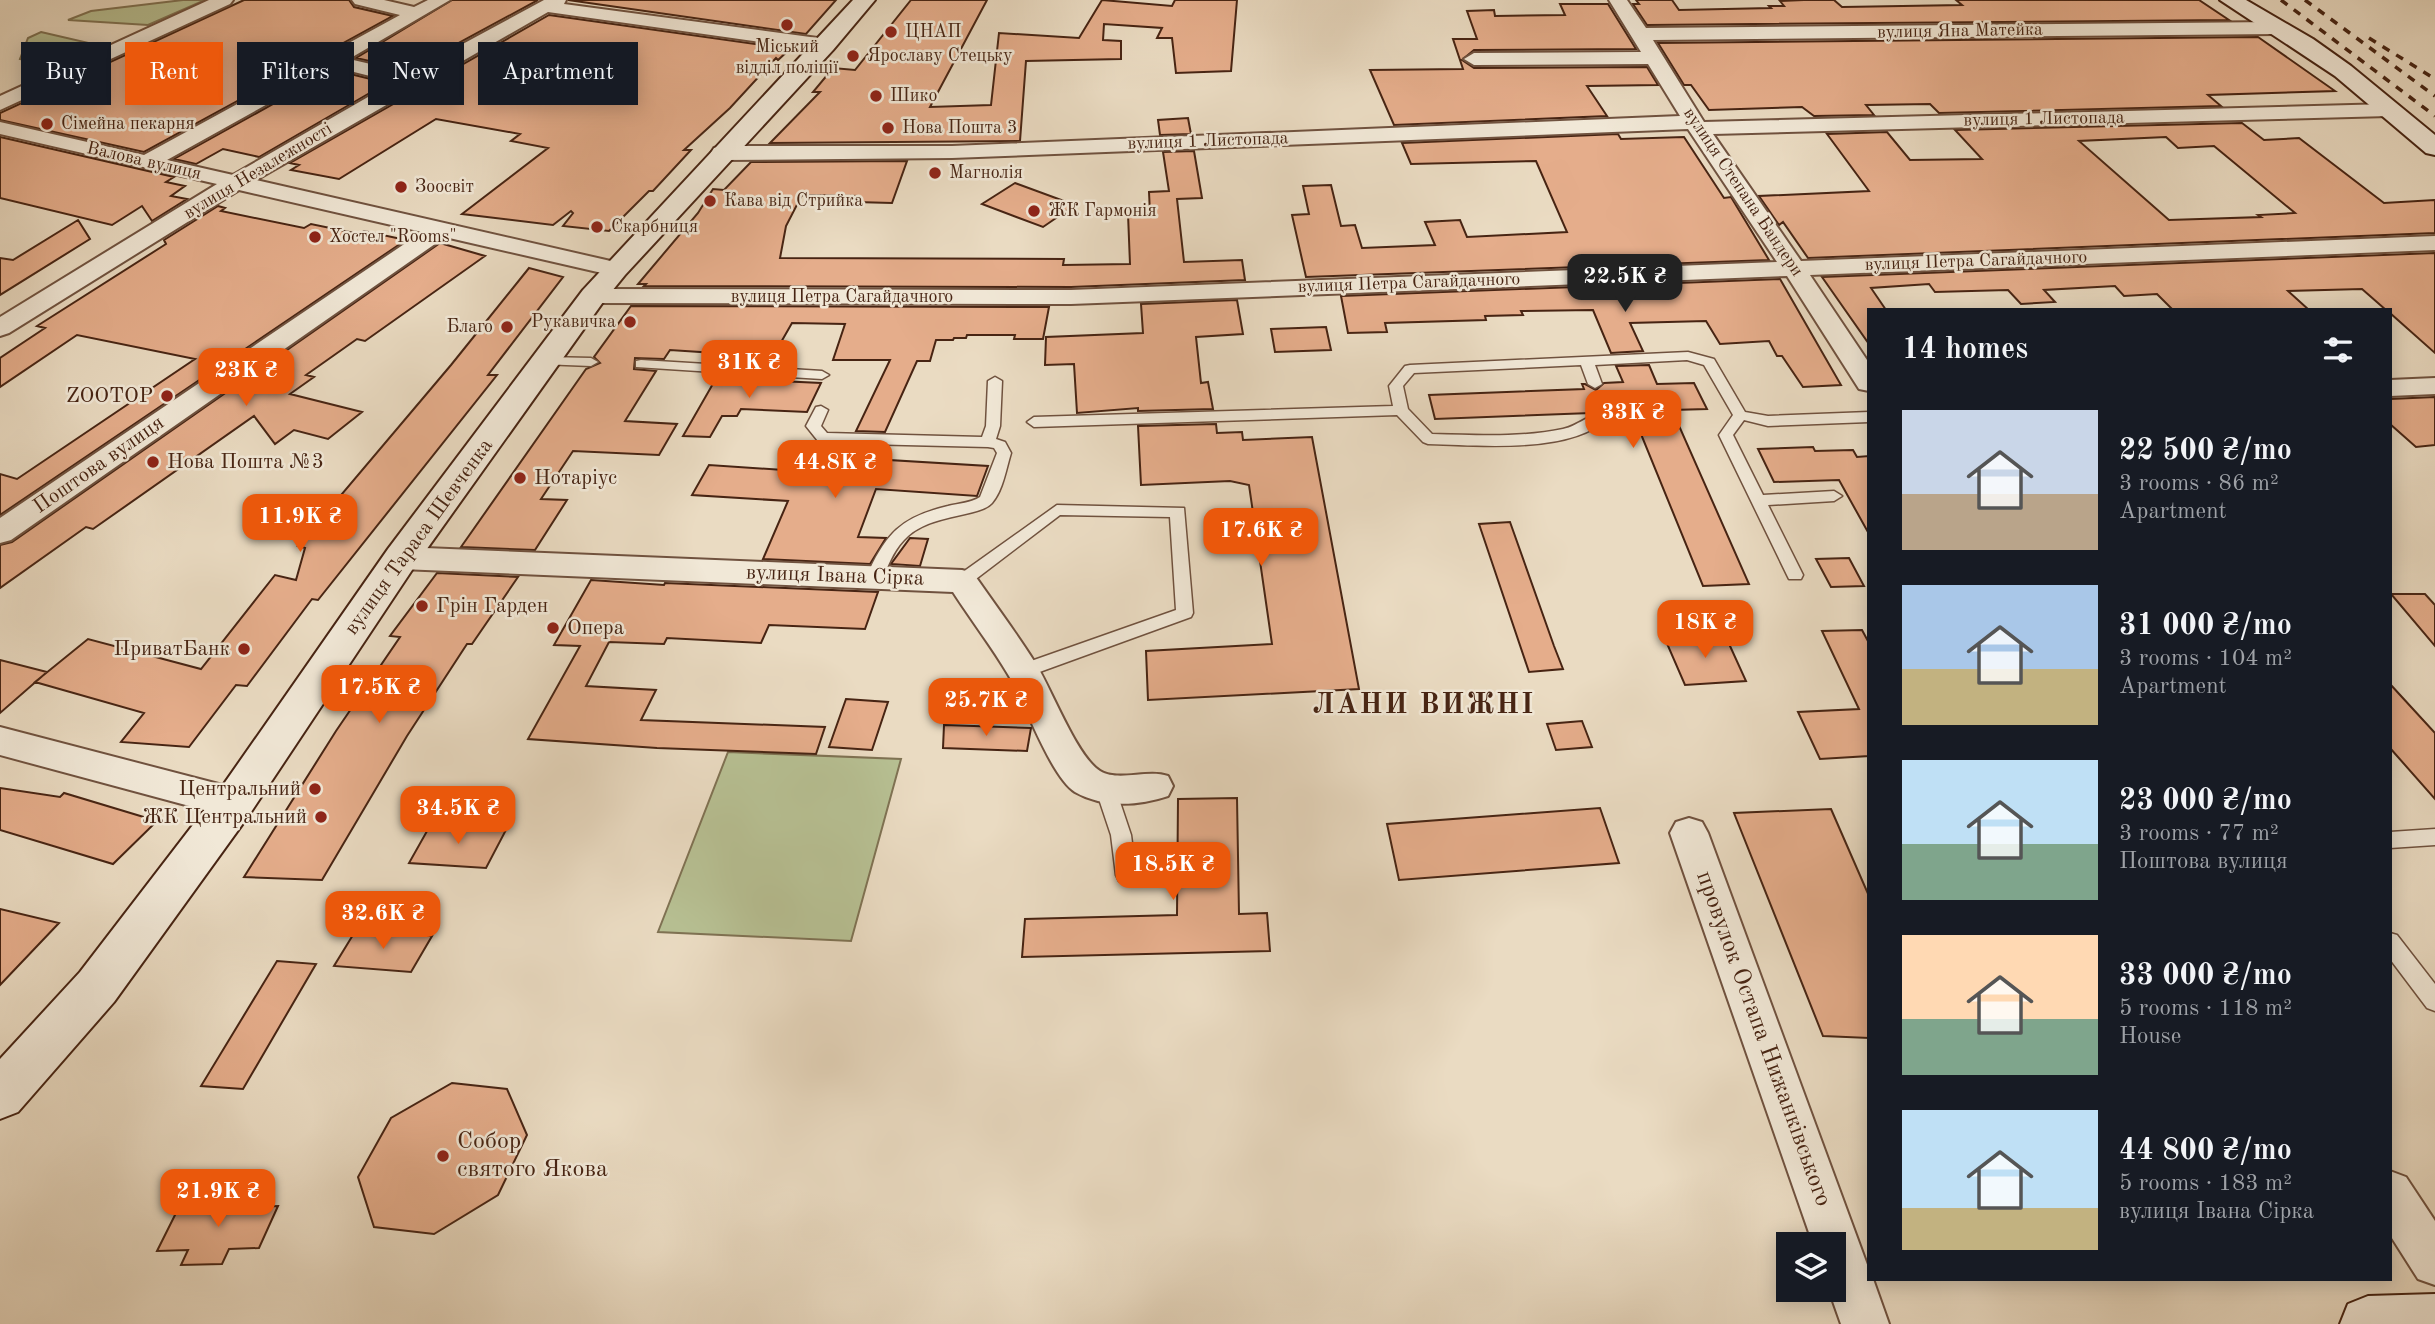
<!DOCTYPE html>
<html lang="en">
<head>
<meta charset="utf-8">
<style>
	:root { --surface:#171b24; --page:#242831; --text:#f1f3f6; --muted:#9ea1a6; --accent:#ea580c }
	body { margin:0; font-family:"Old Standard TT",serif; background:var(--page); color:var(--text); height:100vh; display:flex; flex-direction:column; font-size:26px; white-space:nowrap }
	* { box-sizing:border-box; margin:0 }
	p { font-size:23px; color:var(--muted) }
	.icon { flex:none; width:38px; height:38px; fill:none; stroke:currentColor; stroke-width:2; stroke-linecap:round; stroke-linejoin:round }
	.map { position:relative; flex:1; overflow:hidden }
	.sheet { position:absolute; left:1867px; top:308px; width:525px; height:973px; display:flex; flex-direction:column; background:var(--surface); border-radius:0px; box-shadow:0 4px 18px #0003 }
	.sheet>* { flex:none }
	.banner { position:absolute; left:21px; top:42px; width:665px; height:63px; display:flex; gap:14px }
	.fabs { position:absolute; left:1776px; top:1232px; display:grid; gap:14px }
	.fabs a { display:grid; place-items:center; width:70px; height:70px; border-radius:0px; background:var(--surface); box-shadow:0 4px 18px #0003; font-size:35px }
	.price { position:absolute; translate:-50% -60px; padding:0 16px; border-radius:14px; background:var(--accent); color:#fff; font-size:23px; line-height:46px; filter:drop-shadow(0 2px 4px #0008) }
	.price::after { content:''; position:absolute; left:50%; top:42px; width:21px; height:16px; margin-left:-10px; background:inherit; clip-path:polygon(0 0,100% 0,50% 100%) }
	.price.current { background:#222; color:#fff }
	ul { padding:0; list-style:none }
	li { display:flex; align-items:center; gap:21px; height:175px; padding:0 35px }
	li span { display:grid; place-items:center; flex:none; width:196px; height:140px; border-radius:0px; color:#555 }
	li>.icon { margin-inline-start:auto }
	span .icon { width:84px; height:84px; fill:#fffc; stroke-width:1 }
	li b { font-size:30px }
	h2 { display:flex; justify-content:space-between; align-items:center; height:84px; padding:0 35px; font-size:30px }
	.pill { padding:0 24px; border-radius:0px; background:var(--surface); box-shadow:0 4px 18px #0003; font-size:24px; line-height:63px }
	.pill.current { background:var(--accent); color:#fff }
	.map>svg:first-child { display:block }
</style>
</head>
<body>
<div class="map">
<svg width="2435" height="1324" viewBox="0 0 2435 1324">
	<rect width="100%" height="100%" fill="#eadbc2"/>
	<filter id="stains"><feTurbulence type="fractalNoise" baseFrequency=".00286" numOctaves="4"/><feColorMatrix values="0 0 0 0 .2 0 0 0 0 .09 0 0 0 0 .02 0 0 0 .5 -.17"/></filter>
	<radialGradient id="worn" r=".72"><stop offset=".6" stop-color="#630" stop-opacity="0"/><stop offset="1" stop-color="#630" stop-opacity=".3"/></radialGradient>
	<path fill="#b7c093" stroke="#7f7253" stroke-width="2" d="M183 0H205L148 25 68 20 91 11Z
		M41 32 106 47 64 68 20 59 28 38Z
		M728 752 901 759 851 941 658 932Z"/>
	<path fill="#e5ad8b" stroke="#472413" stroke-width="2" fill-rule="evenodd" d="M244 0H349L354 7 393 16 144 152 0 120V113Z
		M452 0H538L409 70 356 58Z
		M568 0H836L806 34Z
		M911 0H987L930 107 991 105 999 33 1079 38 1102 0 1172 6 1175 0H1237L1231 71 1176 73 1172 38H1157L1162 28 1104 24 1103 40 1121 41V59L1026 61 1020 141 770 143 820 92H813L833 68 855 70Z
		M1636 0H1672L1679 10 1771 8 1769 6H1784L1780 1 1804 0H1834L1842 7 1962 5 1956 0H2199L2229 20 1647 25 1633 4H1639Z
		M1560 4H1608L1636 49 1474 50 1462 60 1474 68 1647 67 1658 85 1587 86 1607 116 1394 125 1370 70 1463 69 1453 39H1477L1467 11 1494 10 1495 16 1565 15Z
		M549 15 790 49 778 60 776 58 730 108 684 150H691L653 191H649L609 231 563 226 573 213 571 211 553 225 462 214 548 148 511 141 520 134 436 119 339 179 291 170 299 165 290 163Z
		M2258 37 2335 91 2208 95 2221 106 1939 113 1930 104 1866 105 1874 115 1814 116 1802 107 1709 110 1691 85H1684L1658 43Z
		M334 70 387 83 259 157 223 149 196 164 174 159Z
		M1188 118 1191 134 1160 135 1158 120Z
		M2242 123 2264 140 2299 138 2384 203 2435 200V233L1808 258 1783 222 1779 225 1759 196 1869 191 1827 134 1887 132 1910 160 1982 159 1955 130ZM2166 137 2178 148 2214 146 2295 213 2258 215 2261 217 2169 220 2079 141Z
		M1618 134 1621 139 1684 137 1724 198 1731 197 1769 260 1306 277 1292 215 1309 214 1303 186 1331 185 1341 226 1355 225 1362 248 1435 245 1425 222 1460 220 1467 237 1567 232 1536 161 1411 164 1402 143Z
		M0 137 174 177 166 182 185 186 171 196 187 199 152 221 142 206 112 225 0 198Z
		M1194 151 1202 198 1177 199 1184 262 1242 260 1245 280 1071 287 644 286 646 284H638L698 213 713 189 724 190 751 162 907 161 892 203 856 202 859 196 802 195 786 226 780 258 1064 259 1063 265 1130 264 1128 214 1150 213 1149 192 1169 191 1163 152Z
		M1015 183 1075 205 1043 227 982 204Z
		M218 206 225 208 221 211 304 228 311 224 359 234 364 231 406 240 0 515V474L17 479 195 359 77 335 0 387V358L45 328 37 326 166 244 164 240Z
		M78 220 90 239 0 295V258L13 260Z
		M440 243 485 256 365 341 357 339 306 375 314 377 290 394 362 412 328 439 294 430 275 444 254 416 93 529 86 527 0 588V545L12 542Z
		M2435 253V353L2390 313V310H2386L2362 289 2288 291 2309 310H2173L2157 294 2124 296 2115 286 2044 290 2055 302 2021 304 2008 290 1935 292 1929 284 1871 288 1886 310H1869V344L1822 277Z
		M529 268 563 277 488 375H497L318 600 312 599 247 686 236 685 189 747 121 742 144 713 35 682 88 639 201 669 275 575 296 580 305 548 298 546 451 365Z
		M1780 279 1841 385 1803 387 1782 356H1777L1769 341 1720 344 1706 321 1630 323 1643 351 1611 353 1593 310 1521 311 1523 315 1485 316 1486 320 1385 323 1387 332 1348 333 1341 296Z
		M1237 300 1243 334 1196 337 1201 383 1208 382 1213 409 1138 411V408L1077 413 1074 364 1045 365 1046 337 1143 333 1141 304Z
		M631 306 1049 307 1043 339H1014L1015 335H967L966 338H954L953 340H936L930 361H917L885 432 856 431 890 360H833L845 324 792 323 768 365 725 362 730 354 670 350 664 359 635 358 634 369 656 371 625 421 677 424 659 455 573 451 541 499 567 500 535 550 461 547 586 369 600 363 594 357Z
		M1326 327 1331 350 1275 352 1271 329Z
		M1649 365 1657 384 1694 383 1707 409 1672 410 1749 584 1703 586 1632 412H1617L1614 408 1607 406 1591 413 1435 419 1429 395 1584 389 1582 384H1585L1596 390 1604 383 1623 382 1616 366Z
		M718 375 761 378 759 380 821 383 807 412 741 409 737 416H722L710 437 683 436Z
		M2435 397V445L2416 447 2390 424V399Z
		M1216 424 1217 433 1242 432 1243 440 1312 437 1359 689 1148 700 1146 651 1272 644 1249 485 1230 481 1141 485 1138 426Z
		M849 446 878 447 873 459 988 466 977 496 876 489 858 537 886 538 870 564 763 559 788 501 692 495 709 465 827 473 834 457H844Z
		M1813 447 1815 451 1853 450 1857 457 1869 456V534L1839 480 1774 482 1758 449Z
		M1510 522 1554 646 1563 669 1529 672 1479 524Z
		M910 538 928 539 920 566 891 564Z
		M1849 558 1864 586 1831 587 1816 559Z
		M437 573 518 577 472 644H467L407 736 322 880 244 877 336 731 400 637 390 636Z
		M591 580 664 585 665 583 878 592 865 629 769 625 761 643 667 638 664 644 609 642 586 686 656 690 641 720 825 727 816 754 657 748 528 739 580 646 554 645Z
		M2391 594H2425L2435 605V646Z
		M1862 630 1869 643V756L1820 759 1798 712 1859 709 1822 631Z
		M1725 635 1746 681 1685 685 1665 639Z
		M0 660 47 672 0 713Z
		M2390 684 2435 733V799L2390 748Z
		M846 699 888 702 872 750 829 747Z
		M1582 721 1592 747 1556 750 1547 724Z
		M944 725 1031 728 1027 751 943 748Z
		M0 788 60 797 64 793 157 821 113 864 0 830Z
		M1237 798 1239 914 1267 913 1270 951 1022 957 1025 919 1177 915 1178 799Z
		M1600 808 1619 863 1399 880 1387 824Z
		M1831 809 1869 896V1038L1823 1036 1734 813Z
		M431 824 507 828 486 868 409 863Z
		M0 909 59 923 0 985Z
		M356 930 432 936 411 972 334 966Z
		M277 961 316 964 243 1089 201 1086Z
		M452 1083 507 1089 527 1135 498 1195 434 1234 374 1227 358 1177 391 1118Z
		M216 1193H255L248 1207 278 1206 259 1248 229 1249 222 1264 181 1265 188 1250 157 1251 178 1209H208Z"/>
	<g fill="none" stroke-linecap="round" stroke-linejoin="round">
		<defs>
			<path id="lane" d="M1688 352 1714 359 1745 412 1768 416 1869 412V422L1768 426 1744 420 1733 435 1763 495 1834 491 1842 496 1834 501 1768 505 1803 575 1801 579H1789L1787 575 1719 435 1733 415 1704 365 1687 360 1595 365 1602 384 1595 388 1588 384 1581 365 1414 373 1403 386 1408 409 1432 434C1476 435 1520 438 1563 429 1579 426 1601 406 1612 409L1614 412C1579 456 1479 445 1428 444L1423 442 1397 415 1034 427 1027 422 1034 417 1393 406 1389 386 1405 366 1410 365Z
				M546 357 591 358 598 362 591 366 541 364V358Z
				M641 360 822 371 829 375 822 379 636 367V361Z
				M995 377 1002 381 1000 426 996 439 1005 442 1011 453C1006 469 1003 490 992 503 979 518 928 513 904 540 892 552 888 568 880 582H868L866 578C885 534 901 517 948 506 959 503 971 503 980 497L997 453 994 448 988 447 823 443 818 441 806 426 816 407 821 406 828 410 821 426 827 433 982 437 986 426 988 381Z
				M1057 505 1184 508 1193 613 1191 617 1023 678 1017 676 1014 671 1017 666 1176 610 1170 517 1060 515 968 585H956L954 581 956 577Z
				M1106 782 1113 785 1116 790 1131 835 1136 875 1133 881 1126 884 1119 881 1116 875 1111 835 1096 790 1099 785Z
				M2435 829V845L2390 848V832Z
				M2390 933 2397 935 2435 984V1011L2427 1008 2390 959Z"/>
			<path id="street" d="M209 0H233L230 4 0 110V96Z
				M352 0H384L414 7 428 0H450L349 59 409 73 544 0H566L564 4 825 39 835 45 825 51 548 12 256 180 615 262 624 264 627 269 624 274 615 276 445 237 11 540 0 543V518L422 232 239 190 9 333 0 336V317L217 184 0 134V122L144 155 400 15 355 4ZM334 67 394 82 233 175 167 160Z
				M1609 0H1627L1646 28 2277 22 2286 28 2277 34 1653 40 1704 122 2389 104 2396 106 2399 110 2396 114 2389 116 1713 134 1801 261 2435 236V250L1810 275 1869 363V391L1859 389 1787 276 1071 304 593 303 584 301 581 296 584 291 593 289 1071 290 1777 262 1688 129 952 158 722 160 714 158 711 153 714 148 722 146H952L1680 116 1648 64 1474 65 1464 59 1474 53 1641 52Z
				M2435 378V394L2390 396V380Z
				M401 547 962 570 973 573C993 602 1015 631 1034 661 1051 687 1076 756 1100 771 1118 782 1147 769 1168 776L1173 786 1168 796C1138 806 1103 808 1075 792 1051 777 1025 703 1009 676 992 647 971 620 953 592L401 569 390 566 386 558 390 550Z
				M0 727 234 788 247 792 252 803 247 814 234 818 0 755Z
				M1689 818 1702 822 1708 833 1869 1270V1279H1873L1889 1324H1841L1829 1290H1834V1244H1813L1670 833 1676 822Z
				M2390 1171 2406 1177 2435 1221V1285L2418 1279 2390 1235Z"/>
			<path id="secondary" d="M853 0H875L833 50 625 275 603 302 414 567 249 815 114 1002 18 1112 0 1119V1059L80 972 219 791 388 549 583 290Z
				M2220 0H2246L2313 39 2351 66 2435 135V155L2426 153 2335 76Z
				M2435 1294V1324H2340L2348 1304 2368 1296Z"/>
		</defs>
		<use href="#lane" stroke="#70523f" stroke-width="3"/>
		<use href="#street" stroke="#70523f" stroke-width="4"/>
		<use href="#secondary" stroke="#472413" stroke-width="4"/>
		<use href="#lane" fill="#f1e8d7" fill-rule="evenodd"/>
		<use href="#street" fill="#f1e8d7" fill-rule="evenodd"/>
		<use href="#secondary" fill="#f1e8d7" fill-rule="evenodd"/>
		<path stroke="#472413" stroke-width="3.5" stroke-dasharray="8 8" stroke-linecap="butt" d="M2281 0 2435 116
			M2305 0 2435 96
			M2369 38 2435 79"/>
	</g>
	<g fill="#8f2418" stroke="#f1e8d7" stroke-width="2.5">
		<circle cx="787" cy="25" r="7"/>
		<circle cx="891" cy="32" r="7"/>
		<circle cx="853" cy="56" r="7"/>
		<circle cx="876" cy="96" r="7"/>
		<circle cx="47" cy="124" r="7"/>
		<circle cx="888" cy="128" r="7"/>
		<circle cx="935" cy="173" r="7"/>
		<circle cx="401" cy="187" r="7"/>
		<circle cx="710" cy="201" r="7"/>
		<circle cx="1034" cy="211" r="7"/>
		<circle cx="597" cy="227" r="7"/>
		<circle cx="315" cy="237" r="7"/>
		<circle cx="630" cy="322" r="7"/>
		<circle cx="507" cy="327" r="7"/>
		<circle cx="167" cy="396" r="7"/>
		<circle cx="153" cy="462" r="7"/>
		<circle cx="520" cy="478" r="7"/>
		<circle cx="422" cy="606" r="7"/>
		<circle cx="553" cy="628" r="7"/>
		<circle cx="244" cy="649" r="7"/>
		<circle cx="315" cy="789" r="7"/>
		<circle cx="321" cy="817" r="7"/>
		<circle cx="443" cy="1156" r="7"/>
	</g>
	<g text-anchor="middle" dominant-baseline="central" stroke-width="5" stroke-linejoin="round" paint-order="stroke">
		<g font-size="18" fill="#472413" stroke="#f1e8d7">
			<text transform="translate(1960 31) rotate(-1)">вулиця Яна Матейка</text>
			<text transform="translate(2044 119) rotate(-1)">вулиця 1 Листопада</text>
			<text transform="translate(1208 141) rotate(-2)">вулиця 1 Листопада</text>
			<text transform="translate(144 161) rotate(13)">Валова вулиця</text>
			<text transform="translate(258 171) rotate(-31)">вулиця Незалежності</text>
			<text transform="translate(1743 192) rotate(56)">вулиця Степана Бандери</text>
			<text transform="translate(1976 261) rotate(-2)">вулиця Петра Сагайдачного</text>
			<text transform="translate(1409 283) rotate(-2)">вулиця Петра Сагайдачного</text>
			<text x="842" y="297">вулиця Петра Сагайдачного</text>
		</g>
		<g font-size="18" fill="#472413" stroke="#f1e8d7" text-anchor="start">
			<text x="905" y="32">ЦНАП</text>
			<text x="787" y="47" text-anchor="middle">Міський<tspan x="787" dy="21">відділ поліції</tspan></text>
			<text x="867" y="56">Ярославу Стецьку</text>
			<text x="890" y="96">Шико</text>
			<text x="61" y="124">Сімейна пекарня</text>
			<text x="902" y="128">Нова Пошта 3</text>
			<text x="949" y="173">Магнолія</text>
			<text x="415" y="187">Зоосвіт</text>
			<text x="724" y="201">Кава від Стрийка</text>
			<text x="1048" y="211">ЖК Гармонія</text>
			<text x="611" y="227">Скарбниця</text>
			<text x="329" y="237">Хостел "Rooms"</text>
			<text x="616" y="322" text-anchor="end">Рукавичка</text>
			<text x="493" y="327" text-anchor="end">Благо</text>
		</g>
		<g font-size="21" fill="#472413" stroke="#f1e8d7" text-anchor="end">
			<text x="153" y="396">ZOOTOP</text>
			<text x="167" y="462" text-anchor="start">Нова Пошта №3</text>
			<text x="534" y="478" text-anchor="start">Нотаріус</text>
			<text x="436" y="606" text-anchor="start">Грін Гарден</text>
			<text x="567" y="628" text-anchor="start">Опера</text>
			<text x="230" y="649">ПриватБанк</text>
			<text x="301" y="789">Центральний</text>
			<text x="307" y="817">ЖК Центральний</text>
		</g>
		<g font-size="21" fill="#472413" stroke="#f1e8d7">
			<text transform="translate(99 465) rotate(-35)">Поштова вулиця</text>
			<text transform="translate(419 537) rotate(-54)">вулиця Тараса Шевченка</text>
			<text transform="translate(835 576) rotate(2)">вулиця Івана Сірка</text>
		</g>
		<g font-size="24" fill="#472413" stroke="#f1e8d7">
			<text transform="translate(1763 1039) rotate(70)">провулок Остапа Нижанківського</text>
		</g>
		<g font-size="24" fill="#472413" stroke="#f1e8d7" text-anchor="start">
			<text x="457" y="1142">Собор<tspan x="457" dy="28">святого Якова</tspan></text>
		</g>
		<g font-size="28" font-weight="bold" letter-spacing="2" fill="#472413" stroke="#f1e8d7">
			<text x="1424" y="706">ЛАНИ ВИЖНІ</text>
		</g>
	</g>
	<rect width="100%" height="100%" filter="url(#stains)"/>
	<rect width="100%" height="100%" fill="url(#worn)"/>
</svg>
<div class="fabs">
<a><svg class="icon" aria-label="layers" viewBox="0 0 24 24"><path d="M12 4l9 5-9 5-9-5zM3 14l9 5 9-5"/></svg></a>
</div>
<b class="price current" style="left:1625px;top:314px">22.5K ₴</b>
<b class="price" style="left:749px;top:400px">31K ₴</b>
<b class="price" style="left:246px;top:408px">23K ₴</b>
<b class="price" style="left:1633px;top:450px">33K ₴</b>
<b class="price" style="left:835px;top:500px">44.8K ₴</b>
<b class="price" style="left:300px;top:554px">11.9K ₴</b>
<b class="price" style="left:1261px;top:568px">17.6K ₴</b>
<b class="price" style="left:1705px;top:660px">18K ₴</b>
<b class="price" style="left:379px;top:725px">17.5K ₴</b>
<b class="price" style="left:986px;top:738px">25.7K ₴</b>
<b class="price" style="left:458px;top:846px">34.5K ₴</b>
<b class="price" style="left:1173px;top:902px">18.5K ₴</b>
<b class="price" style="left:383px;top:951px">32.6K ₴</b>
<b class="price" style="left:218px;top:1229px">21.9K ₴</b>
<div class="banner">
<a class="pill">Buy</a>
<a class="pill current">Rent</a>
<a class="pill">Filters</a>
<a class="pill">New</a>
<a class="pill">Apartment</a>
</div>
<section class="sheet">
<h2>14 homes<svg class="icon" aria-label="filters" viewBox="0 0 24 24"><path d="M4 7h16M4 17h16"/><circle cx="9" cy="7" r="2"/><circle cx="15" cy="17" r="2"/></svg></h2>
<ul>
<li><span style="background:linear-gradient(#c9d6e8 60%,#b9a48a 0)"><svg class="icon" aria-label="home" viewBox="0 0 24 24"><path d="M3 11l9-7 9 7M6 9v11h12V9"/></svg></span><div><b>22 500 ₴/mo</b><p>3 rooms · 86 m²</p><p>Apartment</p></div></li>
<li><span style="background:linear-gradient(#a9c7e8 60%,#c2b280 0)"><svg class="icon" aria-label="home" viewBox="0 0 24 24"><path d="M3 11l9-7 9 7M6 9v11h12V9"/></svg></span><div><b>31 000 ₴/mo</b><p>3 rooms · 104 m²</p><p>Apartment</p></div></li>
<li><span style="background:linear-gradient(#bfe0f5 60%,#7fa58c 0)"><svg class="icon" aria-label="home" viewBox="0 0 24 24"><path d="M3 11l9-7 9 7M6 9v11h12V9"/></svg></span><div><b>23 000 ₴/mo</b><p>3 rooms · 77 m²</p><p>Поштова вулиця</p></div></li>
<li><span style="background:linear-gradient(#ffd9b3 60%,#7fa58c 0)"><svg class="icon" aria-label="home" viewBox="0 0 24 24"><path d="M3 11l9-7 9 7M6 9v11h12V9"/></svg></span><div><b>33 000 ₴/mo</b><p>5 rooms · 118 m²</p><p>House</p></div></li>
<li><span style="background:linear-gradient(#bfe0f5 70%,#c2b280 0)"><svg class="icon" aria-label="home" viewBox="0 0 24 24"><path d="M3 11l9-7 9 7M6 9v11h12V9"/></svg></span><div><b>44 800 ₴/mo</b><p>5 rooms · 183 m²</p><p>вулиця Івана Сірка</p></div></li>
</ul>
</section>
</div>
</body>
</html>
